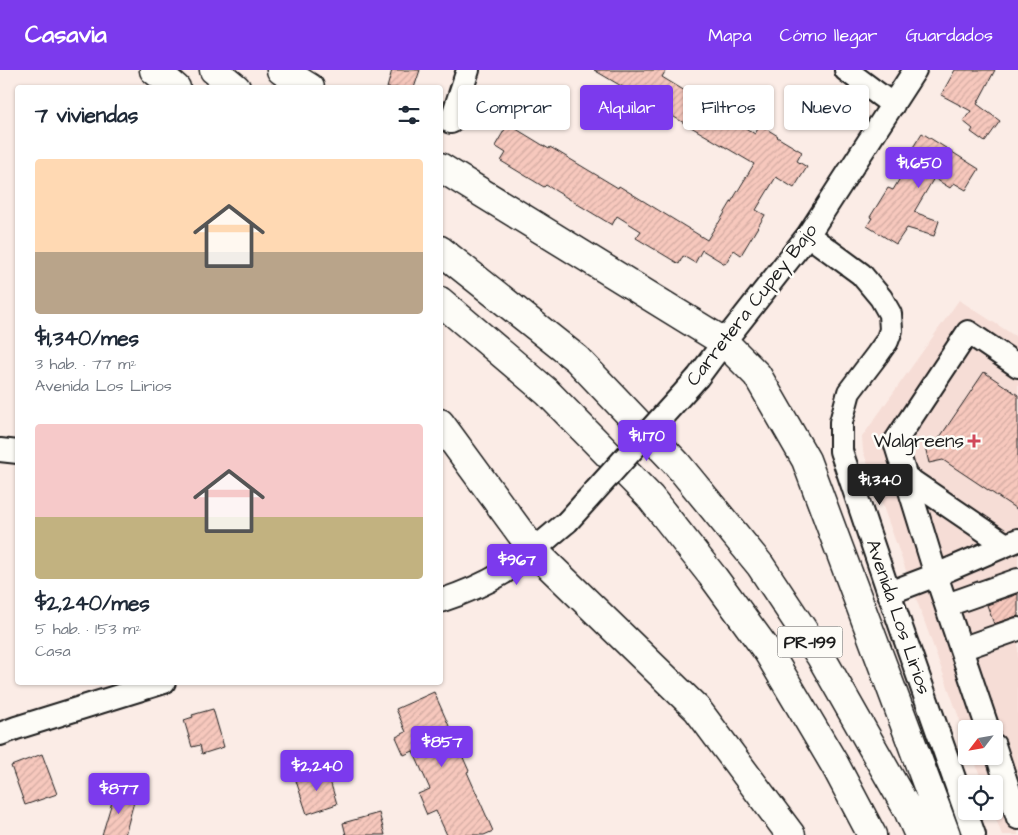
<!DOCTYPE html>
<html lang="es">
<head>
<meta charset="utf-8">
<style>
	:root { --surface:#fff; --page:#f2f2f3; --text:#1f2937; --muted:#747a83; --accent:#7c3aed }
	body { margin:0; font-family:"Architects Daughter",sans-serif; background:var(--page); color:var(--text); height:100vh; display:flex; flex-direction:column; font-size:19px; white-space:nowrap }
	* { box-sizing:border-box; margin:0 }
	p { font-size:16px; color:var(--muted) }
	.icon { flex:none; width:28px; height:28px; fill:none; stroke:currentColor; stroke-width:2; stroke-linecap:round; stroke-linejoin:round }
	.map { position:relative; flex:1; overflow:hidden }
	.side { position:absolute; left:15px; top:15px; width:428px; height:600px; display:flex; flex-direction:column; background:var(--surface); border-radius:5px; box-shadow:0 1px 4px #0004 }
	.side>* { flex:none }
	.guide { position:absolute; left:458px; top:15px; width:475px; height:45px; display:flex; gap:10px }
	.needle { width:32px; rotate:239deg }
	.controls { position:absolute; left:958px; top:650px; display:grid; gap:10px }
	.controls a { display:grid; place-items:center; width:45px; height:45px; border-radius:5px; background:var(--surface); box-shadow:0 1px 4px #0004; font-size:25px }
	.price { position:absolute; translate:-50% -42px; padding:0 11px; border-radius:5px; background:var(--accent); color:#fff; font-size:16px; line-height:32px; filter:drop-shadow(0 1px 2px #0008) }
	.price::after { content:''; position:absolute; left:50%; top:30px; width:15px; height:11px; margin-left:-8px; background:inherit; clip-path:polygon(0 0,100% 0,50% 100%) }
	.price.active { background:#222; color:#fff }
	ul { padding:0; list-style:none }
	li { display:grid; align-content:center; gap:10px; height:265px; padding:0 20px }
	li span { display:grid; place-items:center; height:155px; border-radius:5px; color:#555 }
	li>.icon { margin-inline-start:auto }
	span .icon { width:90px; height:90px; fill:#fffc; stroke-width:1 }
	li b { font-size:21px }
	h2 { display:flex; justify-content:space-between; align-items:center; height:60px; padding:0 20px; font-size:21px }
	.pill { padding:0 18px; border-radius:5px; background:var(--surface); box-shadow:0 1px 4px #0004; font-size:18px; line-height:45px }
	.pill.active { background:var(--accent); color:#fff }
	header { display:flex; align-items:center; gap:30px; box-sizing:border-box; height:70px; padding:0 25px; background:var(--accent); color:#fff }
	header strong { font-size:24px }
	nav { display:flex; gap:28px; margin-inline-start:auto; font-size:18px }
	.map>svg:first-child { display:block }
</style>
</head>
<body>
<header>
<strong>Casavia</strong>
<nav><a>Mapa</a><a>Cómo llegar</a><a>Guardados</a></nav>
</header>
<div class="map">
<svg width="1018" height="765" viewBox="0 0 1018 765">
	<defs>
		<pattern id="building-hatch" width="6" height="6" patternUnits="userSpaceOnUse" patternTransform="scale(1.25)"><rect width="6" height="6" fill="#f7c8bd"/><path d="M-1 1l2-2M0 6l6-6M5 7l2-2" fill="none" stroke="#d3aba2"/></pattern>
	</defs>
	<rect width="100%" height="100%" fill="#fbece6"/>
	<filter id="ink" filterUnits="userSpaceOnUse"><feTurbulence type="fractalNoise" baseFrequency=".02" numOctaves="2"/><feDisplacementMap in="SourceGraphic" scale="10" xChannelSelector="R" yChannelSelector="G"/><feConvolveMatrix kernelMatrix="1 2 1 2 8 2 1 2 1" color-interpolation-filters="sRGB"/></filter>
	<g filter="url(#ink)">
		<path fill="#f6ddd6" d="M959 230 1018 268V765H1002L993 741 994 714H983L973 686H994V659H966V667L863 381 862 367Z"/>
		<path fill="url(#building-hatch)" stroke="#1c1c1c" d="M392 0H420L414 18H387Z
			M594 0H666L662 7 690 24 694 17 732 40 728 47 755 64 760 55 778 66 777 67 802 82 797 91 807 97 794 118 776 107 756 140 765 145 741 185 734 180 725 194 702 180 695 193 683 186 679 194 636 168 641 161 617 146 612 155 546 115 544 117 501 91 506 83 495 76 508 54 549 79 550 77 618 118 619 116 707 170 717 154H718L754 94Z
			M955 0H995L977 34 1000 51 985 72 971 62 973 59 963 51 971 41 941 25Z
			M922 63 979 99 966 120 954 113 950 118 934 108 914 142 939 151 934 166 907 158 896 174 867 156 872 148 870 147 888 118 893 120 909 93 905 90Z
			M984 302 1018 325V440L943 390 929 393 924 372 938 370Z
			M1018 524V546L1014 547 994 554 987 535Z
			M434 622 469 701 467 702 493 761 484 765H447L436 741 427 745 418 724 430 719 413 681 404 685 396 667 406 662 396 639Z
			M213 639 224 677 202 684 200 675 192 677 184 650 193 647 192 645Z
			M42 684 57 724 25 735 11 696Z
			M327 701 337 734 307 744 296 711Z
			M115 722 135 728 125 765H102Z
			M379 743 385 765H346L343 753Z"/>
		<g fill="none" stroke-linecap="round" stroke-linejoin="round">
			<defs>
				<path id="minor" d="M846 0 893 35
					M451 52 468 0
					M808 165 861 204 881 228 890 244 891 260 887 271 877 285 849 322 841 352V381L889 523 974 765
					M698 307 724 272 808 165 915 0
					M0 380 18 382
					M906 407 1006 475
					M889 523 936 505 1018 470
					M440 531C461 524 485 514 503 503 526 488 546 469 567 452
					M947 535 1018 510
					M961 579 1018 559
					M988 659 936 505 895 372 968 262 1018 296
					M0 664 16 658 164 612
					M994 675 1018 748"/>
				<path id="major" d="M154 0 176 18
					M214 0 236 18
					M281 0 310 18
					M440 97 724 272 757 305 806 390 946 765
					M440 180 577 289 677 394 760 495 821 587 908 740 919 765
					M440 231 547 322 650 427 714 508 768 582 835 695 872 765
					M440 353 533 480 697 639 791 765"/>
			</defs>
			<use href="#minor" stroke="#1c1c1c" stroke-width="26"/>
			<use href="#major" stroke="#1c1c1c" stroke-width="31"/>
			<use href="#minor" stroke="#fdfcf7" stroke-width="22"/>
			<use href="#major" stroke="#fdfcf7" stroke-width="28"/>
			<defs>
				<path id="minor-bridge" d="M567 452 698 307"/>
			</defs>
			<use href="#minor-bridge" stroke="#1c1c1c" stroke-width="26" stroke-linecap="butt"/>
			<use href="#minor-bridge" stroke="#fdfcf7" stroke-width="22"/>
		</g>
	</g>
	<path fill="#d1495b" stroke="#fdfcf7" stroke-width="2" d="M971.5 363.5h5v5h5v5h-5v5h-5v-5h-5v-5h5z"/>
	<g text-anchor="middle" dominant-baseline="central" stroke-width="5" stroke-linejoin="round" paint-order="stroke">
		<rect fill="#fdfcf7" stroke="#605f5e" stroke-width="1" x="777.5" y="556.5" width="65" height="31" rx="4"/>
		<g font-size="18" font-weight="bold" fill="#1c1c1c">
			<text x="810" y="572">PR-199</text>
		</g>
		<g font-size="19" fill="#1c1c1c" stroke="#fdfcf7">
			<text transform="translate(752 235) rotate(-52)">Carretera Cupey Bajo</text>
			<text transform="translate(898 547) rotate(71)">Avenida Los Lirios</text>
		</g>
		<g font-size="19" fill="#1c1c1c" stroke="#fdfcf7" text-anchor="end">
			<text x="964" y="371">Walgreens</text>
		</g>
	</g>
</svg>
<div class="controls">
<a><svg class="needle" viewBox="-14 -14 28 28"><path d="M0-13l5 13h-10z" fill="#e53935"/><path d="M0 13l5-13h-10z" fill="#747a83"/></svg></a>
<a><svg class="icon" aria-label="locate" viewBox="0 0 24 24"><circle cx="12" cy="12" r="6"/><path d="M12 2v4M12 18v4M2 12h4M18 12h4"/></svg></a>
</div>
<b class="price" style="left:919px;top:119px">$1,650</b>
<b class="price" style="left:647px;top:392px">$1,170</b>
<b class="price active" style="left:880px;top:436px">$1,340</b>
<b class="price" style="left:517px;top:516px">$967</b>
<b class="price" style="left:442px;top:698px">$857</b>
<b class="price" style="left:317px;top:722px">$2,240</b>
<b class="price" style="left:119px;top:745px">$877</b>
<div class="guide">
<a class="pill">Comprar</a>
<a class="pill active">Alquilar</a>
<a class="pill">Filtros</a>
<a class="pill">Nuevo</a>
</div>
<section class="side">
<h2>7 viviendas<svg class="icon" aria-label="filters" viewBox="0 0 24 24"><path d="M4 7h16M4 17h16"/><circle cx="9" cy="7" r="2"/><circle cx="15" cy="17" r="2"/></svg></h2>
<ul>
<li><span style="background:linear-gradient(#ffd9b3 60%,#b9a48a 0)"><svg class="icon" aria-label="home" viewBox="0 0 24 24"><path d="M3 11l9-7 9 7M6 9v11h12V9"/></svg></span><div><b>$1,340/mes</b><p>3 hab. · 77 m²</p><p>Avenida Los Lirios</p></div></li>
<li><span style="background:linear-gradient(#f6c9c9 60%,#c2b280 0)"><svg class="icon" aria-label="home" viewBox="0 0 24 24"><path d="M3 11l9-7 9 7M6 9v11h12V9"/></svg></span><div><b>$2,240/mes</b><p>5 hab. · 153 m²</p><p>Casa</p></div></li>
</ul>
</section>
</div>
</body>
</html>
